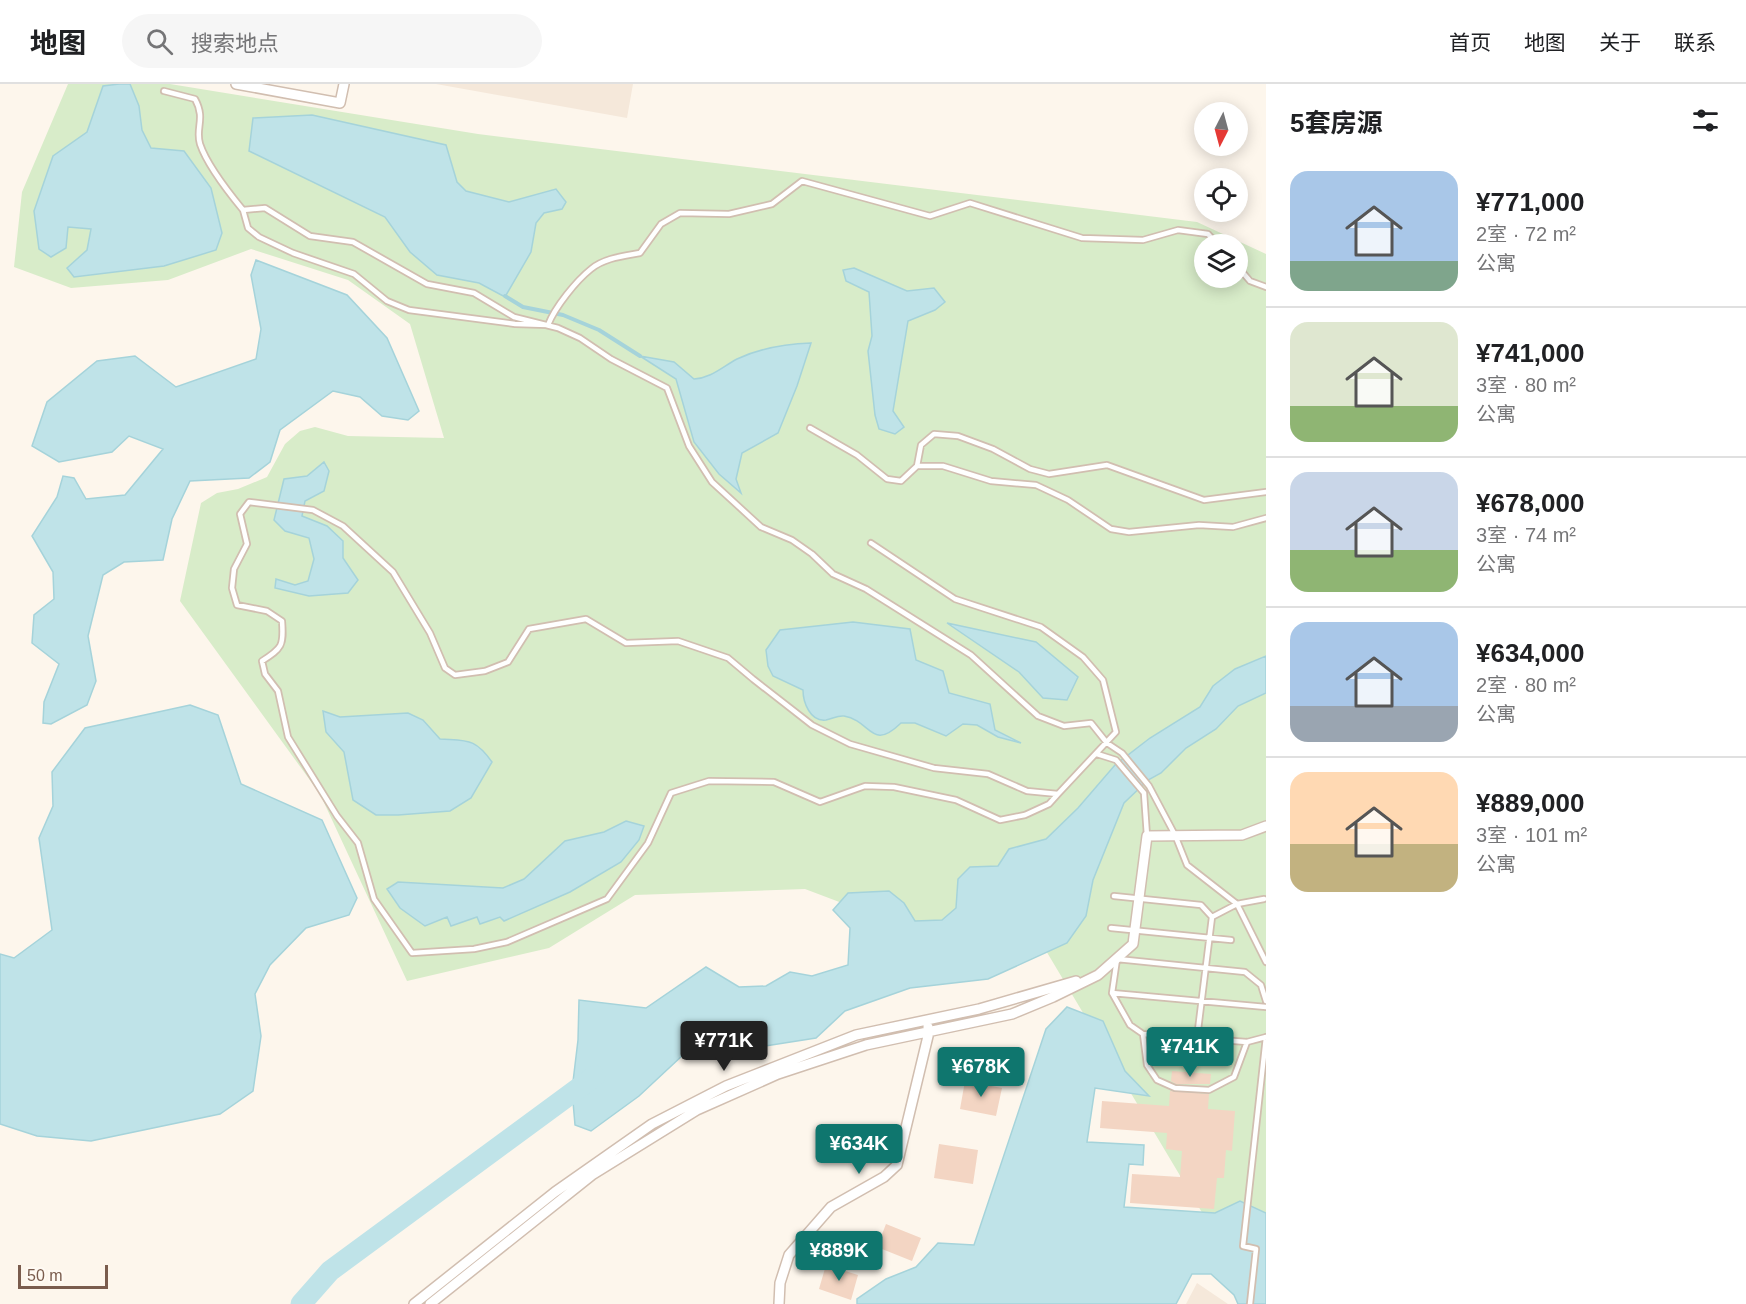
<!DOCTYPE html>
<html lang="zh">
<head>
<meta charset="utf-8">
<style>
	:root { --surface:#fff; --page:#f6f6f6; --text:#202124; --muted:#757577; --line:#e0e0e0; --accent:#0f766e }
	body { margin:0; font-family:Helvetica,"Noto Sans SC",sans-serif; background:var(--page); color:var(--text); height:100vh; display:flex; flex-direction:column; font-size:22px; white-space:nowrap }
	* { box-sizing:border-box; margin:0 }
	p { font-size:20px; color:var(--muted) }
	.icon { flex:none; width:33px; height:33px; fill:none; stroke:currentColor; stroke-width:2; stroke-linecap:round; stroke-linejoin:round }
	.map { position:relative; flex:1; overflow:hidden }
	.details { display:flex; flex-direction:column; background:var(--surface); width:480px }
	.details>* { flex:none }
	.needle { width:39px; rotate:186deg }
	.buttons { position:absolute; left:1194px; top:18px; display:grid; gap:12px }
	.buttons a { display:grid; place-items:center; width:54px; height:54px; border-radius:50%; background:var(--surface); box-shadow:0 3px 15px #0003; font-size:30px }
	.scale { position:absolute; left:18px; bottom:15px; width:90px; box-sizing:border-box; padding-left:6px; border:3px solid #7a5c4d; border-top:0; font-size:16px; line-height:21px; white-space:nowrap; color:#7a5c4d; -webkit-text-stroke:4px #fffaf3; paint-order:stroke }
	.price { position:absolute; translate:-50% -51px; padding:0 14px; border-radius:6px; background:var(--accent); color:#fff; font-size:20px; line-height:39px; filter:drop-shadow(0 2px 3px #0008) }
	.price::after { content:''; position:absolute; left:50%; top:36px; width:18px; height:14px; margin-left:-9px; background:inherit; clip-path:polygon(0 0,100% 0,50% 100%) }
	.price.active { background:#222; color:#fff }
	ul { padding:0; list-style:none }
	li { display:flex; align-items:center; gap:18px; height:150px; padding:0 24px }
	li+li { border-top:2px solid var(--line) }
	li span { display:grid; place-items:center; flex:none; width:168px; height:120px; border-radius:18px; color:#555 }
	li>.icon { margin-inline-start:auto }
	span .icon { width:72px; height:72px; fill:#fffc; stroke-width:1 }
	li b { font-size:26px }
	h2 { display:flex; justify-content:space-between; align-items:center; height:72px; padding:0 24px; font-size:26px }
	header { display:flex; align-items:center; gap:36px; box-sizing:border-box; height:84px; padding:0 30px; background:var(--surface); border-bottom:2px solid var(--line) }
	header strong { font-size:28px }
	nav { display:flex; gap:33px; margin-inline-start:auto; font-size:21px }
	.search { width:420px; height:54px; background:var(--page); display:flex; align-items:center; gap:15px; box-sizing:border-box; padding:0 21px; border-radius:33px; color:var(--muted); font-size:22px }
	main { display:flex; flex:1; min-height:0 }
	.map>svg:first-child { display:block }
</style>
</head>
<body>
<header>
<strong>地图</strong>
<div class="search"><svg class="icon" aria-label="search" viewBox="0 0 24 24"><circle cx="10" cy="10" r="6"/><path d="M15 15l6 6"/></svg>搜索地点</div>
<nav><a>首页</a><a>地图</a><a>关于</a><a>联系</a></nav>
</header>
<main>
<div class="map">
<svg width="1266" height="1220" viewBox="0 0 1266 1220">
	<rect width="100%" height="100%" fill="#fdf6ec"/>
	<path fill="#f5e8da" d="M436 0H633L627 34Z
		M1197 1199 1228 1220H1186Z"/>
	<path fill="#d8ecc9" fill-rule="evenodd" d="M68 0H170L478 50 1197 138 1266 170V1182L1216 1152 1042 860 945 858 805 805 635 811 549 864 407 897 320 710 180 517 201 419 217 409 238 405 267 393 285 360 300 347 315 343 348 352 444 354 410 240 348 196 251 165 168 196 71 204 14 183 22 108ZM1204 160H1238V194H1204Z"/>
	<path fill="#bfe3e8" stroke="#a5d3da" stroke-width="1.5" d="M119 0H130L139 22 142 46 151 64 184 67 211 104 222 149 216 166 164 182 74 193 67 184 87 166 91 145 68 143 66 164 51 173 39 165 34 127 53 72 87 48 103 2Z
		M312 31 446 61 457 98 466 107 509 118 556 105 566 118 562 125 544 129 536 139 531 168 505 213 479 199 437 191 410 168 385 133 249 67 253 34Z
		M256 176 347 211 387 254 419 327 408 336 382 332 360 313 333 307 280 346 270 378 249 394 190 397 172 435 163 476 124 478 103 491 88 552 96 597 87 621 51 640 43 639 44 618 59 580 32 559 34 531 54 515 53 488 32 452 57 413 63 392 74 394 86 415 125 411 163 365 129 352 112 368 59 378 32 362 47 318 97 277 135 272 176 303 256 275 261 245 251 191Z
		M854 184 907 207 934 204 945 218 935 226 908 237 893 327 904 343 895 350 879 345 875 331 868 267 872 252 869 208 846 197 843 186Z
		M811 259 797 302 778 349 742 369 736 395 741 409 719 390 694 358 676 295 640 272 674 278 694 295C711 294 722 283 737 275 760 264 786 260 811 259Z
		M324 378 329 387 324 407 305 417 302 432 327 442 343 457V474L358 496 348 509 309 512 275 504 276 495 295 501 308 497 314 475 309 454 285 447 274 436 284 395 307 392Z
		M853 538 910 545 916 576 943 587 949 609 990 620 995 646 1021 659 998 653 977 641 963 640 946 652 915 639H901C871 668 872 637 844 632 838 631 832 635 826 636 810 638 803 618 803 606L773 592 768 582 766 566 780 546Z
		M947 539 1036 558 1078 593 1067 616 1043 614 1019 588Z
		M1266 572V609L1238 622 1216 645 1186 664 1161 689 1148 696 1124 719 1093 796 1086 832 1067 859 988 895 910 904 845 927 816 954 740 966 683 971 639 1012 591 1047 575 1041 572 1006 578 956 579 916 646 924 706 883 739 903 766 902 790 888 812 892 848 881 850 844 833 826 848 809 889 807 904 819 915 837 942 836 956 824 958 795 970 783 998 782 1009 765 1046 755 1078 724 1115 681 1150 654 1200 623 1213 602 1235 585Z
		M190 621 218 631 241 700 322 736 357 814 349 831 306 844 270 881 255 910 261 952 253 1007 220 1030 91 1057 37 1052 0 1040V870L14 874 52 846 39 754 53 722 52 688 85 644Z
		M323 627 340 633 408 629 423 636 440 655C468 657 475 654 492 678L471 714 450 727 398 731H376L353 716 344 668 326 648Z
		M626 737 644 742 639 756 621 778 570 808 504 837 500 833 480 840 477 833 451 842 447 833 425 842 400 824 387 805 398 798 503 804 524 795 565 757 604 748Z
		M1067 923 1103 937 1125 987 1149 1012 1095 1004 1087 1058 1144 1061 1143 1081 1129 1080 1124 1123 1215 1129 1240 1117 1266 1129V1220H1238L1234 1211 1211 1190H1192L1176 1220H857V1215L886 1195 916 1183 938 1159 974 1161 1046 945Z"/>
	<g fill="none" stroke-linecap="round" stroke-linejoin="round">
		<path stroke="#a5d3da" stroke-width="4" d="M505 212 523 223 563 231 599 246 640 272"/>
		<path stroke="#bfe3e8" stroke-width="21" d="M301 1220 330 1187 595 992"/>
	</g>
	<path fill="#f3d5c3" d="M1172 987 1211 990 1210 1000H1176L1171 997Z
		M965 997 1002 1004 996 1032 960 1025Z
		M1170 1007 1209 1010 1208 1025 1235 1027 1232 1067 1226 1066 1224 1094H1217L1214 1125 1130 1119 1132 1090 1180 1093 1182 1067 1166 1065 1167 1049 1100 1044 1102 1017 1169 1022Z
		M939 1060 978 1066 973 1100 934 1094Z
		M886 1140 921 1154 912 1177 877 1163Z
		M826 1181 858 1191 851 1216 819 1205Z"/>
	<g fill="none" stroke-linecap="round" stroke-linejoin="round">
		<defs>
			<path id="lane" d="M164 7 195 15C206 35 195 44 200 60 207 81 229 109 243 126
				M1238 183 1250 197 1266 203
				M548 241 515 240 409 226 387 217 354 190 293 169 259 153 248 144 243 126 265 124 310 152 353 158 427 200 474 209 514 233 558 244 580 254 611 275 667 304 689 362 712 398 761 443 792 456 812 470 833 490 866 505 971 571 1038 632 1064 642 1091 639 1107 659 1122 669 1149 702 1175 751 1187 781 1237 820 1266 878
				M548 241C555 223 576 197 591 185 604 174 624 172 640 169L661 140 680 129 729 130 772 120 802 97 930 132 970 119 1082 154 1143 156 1178 146 1208 150 1217 160
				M810 344 857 371 887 395 901 397 917 382
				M1266 408 1204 416 1107 381 1049 390 1030 385 993 365 958 352 934 350 921 361 917 382H943L991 397 1036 401 1068 416 1111 445 1129 448 1199 441 1233 443 1266 434
				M249 418 313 426 343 442 393 488 430 549 445 584 455 591 485 587 508 578 529 545 586 535 626 559 678 557 728 574 753 595 812 641 850 660 934 684 988 690 1027 707 1058 710 1049 720 1025 731 1000 736 956 716 894 703 865 702 820 718 774 698 709 697 671 709 648 759 607 815 507 858 474 865 412 869 374 815 358 759 337 732 288 653 278 607 265 590 262 577C282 564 284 562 282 537L267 527 237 521 232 504 234 485 247 460 240 430Z
				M871 459 955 515 1041 543 1083 573 1103 596 1116 648 1058 710
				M1097 670 1116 676 1144 709 1147 752
				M1114 812 1201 821 1212 833 1197 954
				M1212 833 1237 820 1264 815
				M1111 844 1231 856
				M1112 909 1266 923
				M1143 950 1147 981 1157 996 1175 1004 1209 1006 1234 993 1247 958
				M1266 953 1247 958 1143 950 1130 941 1112 909 1117 875 1245 888 1261 901 1266 917
				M1250 1220 1256 1165 1243 1162 1266 953"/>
			<path id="street" d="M236 0 340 19 344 0
				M414 1220 555 1108 652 1040 726 1002 856 951 979 925 1076 897
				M430 1220 592 1091 697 1026 778 990 866 961 1012 930 1053 913 1098 891 1133 860 1147 752 1242 751 1266 742
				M779 1220 780 1199 789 1171 831 1123 884 1093 897 1081 929 948 928 943"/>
		</defs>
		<use href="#lane" stroke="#d1beb0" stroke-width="8"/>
		<use href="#street" stroke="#d1beb0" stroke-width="12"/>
		<use href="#lane" stroke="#fff" stroke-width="4.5"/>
		<use href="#street" stroke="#fff" stroke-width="9"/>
	</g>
</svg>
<div class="buttons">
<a><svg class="needle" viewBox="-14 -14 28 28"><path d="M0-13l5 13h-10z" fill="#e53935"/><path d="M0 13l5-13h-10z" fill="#757577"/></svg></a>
<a><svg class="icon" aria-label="locate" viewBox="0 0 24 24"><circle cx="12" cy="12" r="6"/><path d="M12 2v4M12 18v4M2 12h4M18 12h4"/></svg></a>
<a><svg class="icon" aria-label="layers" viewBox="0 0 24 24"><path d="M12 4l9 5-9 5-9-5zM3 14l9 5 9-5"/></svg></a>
</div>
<div class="scale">50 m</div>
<b class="price active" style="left:724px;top:988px">¥771K</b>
<b class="price" style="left:1190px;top:994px">¥741K</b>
<b class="price" style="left:981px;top:1014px">¥678K</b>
<b class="price" style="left:859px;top:1091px">¥634K</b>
<b class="price" style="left:839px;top:1198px">¥889K</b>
</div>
<section class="details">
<h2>5套房源<svg class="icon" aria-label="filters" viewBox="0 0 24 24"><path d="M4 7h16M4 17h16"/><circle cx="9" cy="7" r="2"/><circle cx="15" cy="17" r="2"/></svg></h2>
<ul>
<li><span style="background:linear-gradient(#a9c7e8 75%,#7fa58c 0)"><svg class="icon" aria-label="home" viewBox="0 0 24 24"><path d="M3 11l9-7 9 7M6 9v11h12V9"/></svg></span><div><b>¥771,000</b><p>2室 · 72 m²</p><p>公寓</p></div></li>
<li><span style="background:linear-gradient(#dfe7d0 70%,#8fb573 0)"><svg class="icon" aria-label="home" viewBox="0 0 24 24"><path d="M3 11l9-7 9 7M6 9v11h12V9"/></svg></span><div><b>¥741,000</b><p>3室 · 80 m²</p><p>公寓</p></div></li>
<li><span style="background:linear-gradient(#c9d6e8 65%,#8fb573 0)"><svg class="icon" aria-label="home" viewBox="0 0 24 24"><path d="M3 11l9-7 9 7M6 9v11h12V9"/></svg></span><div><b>¥678,000</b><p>3室 · 74 m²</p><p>公寓</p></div></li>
<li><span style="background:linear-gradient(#a9c7e8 70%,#9aa5b1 0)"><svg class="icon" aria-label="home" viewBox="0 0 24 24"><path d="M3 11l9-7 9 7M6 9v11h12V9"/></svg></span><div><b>¥634,000</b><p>2室 · 80 m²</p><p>公寓</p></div></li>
<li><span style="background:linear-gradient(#ffd9b3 60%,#c2b280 0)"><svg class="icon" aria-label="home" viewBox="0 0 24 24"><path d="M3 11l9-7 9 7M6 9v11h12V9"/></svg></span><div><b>¥889,000</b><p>3室 · 101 m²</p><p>公寓</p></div></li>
</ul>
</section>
</main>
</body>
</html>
